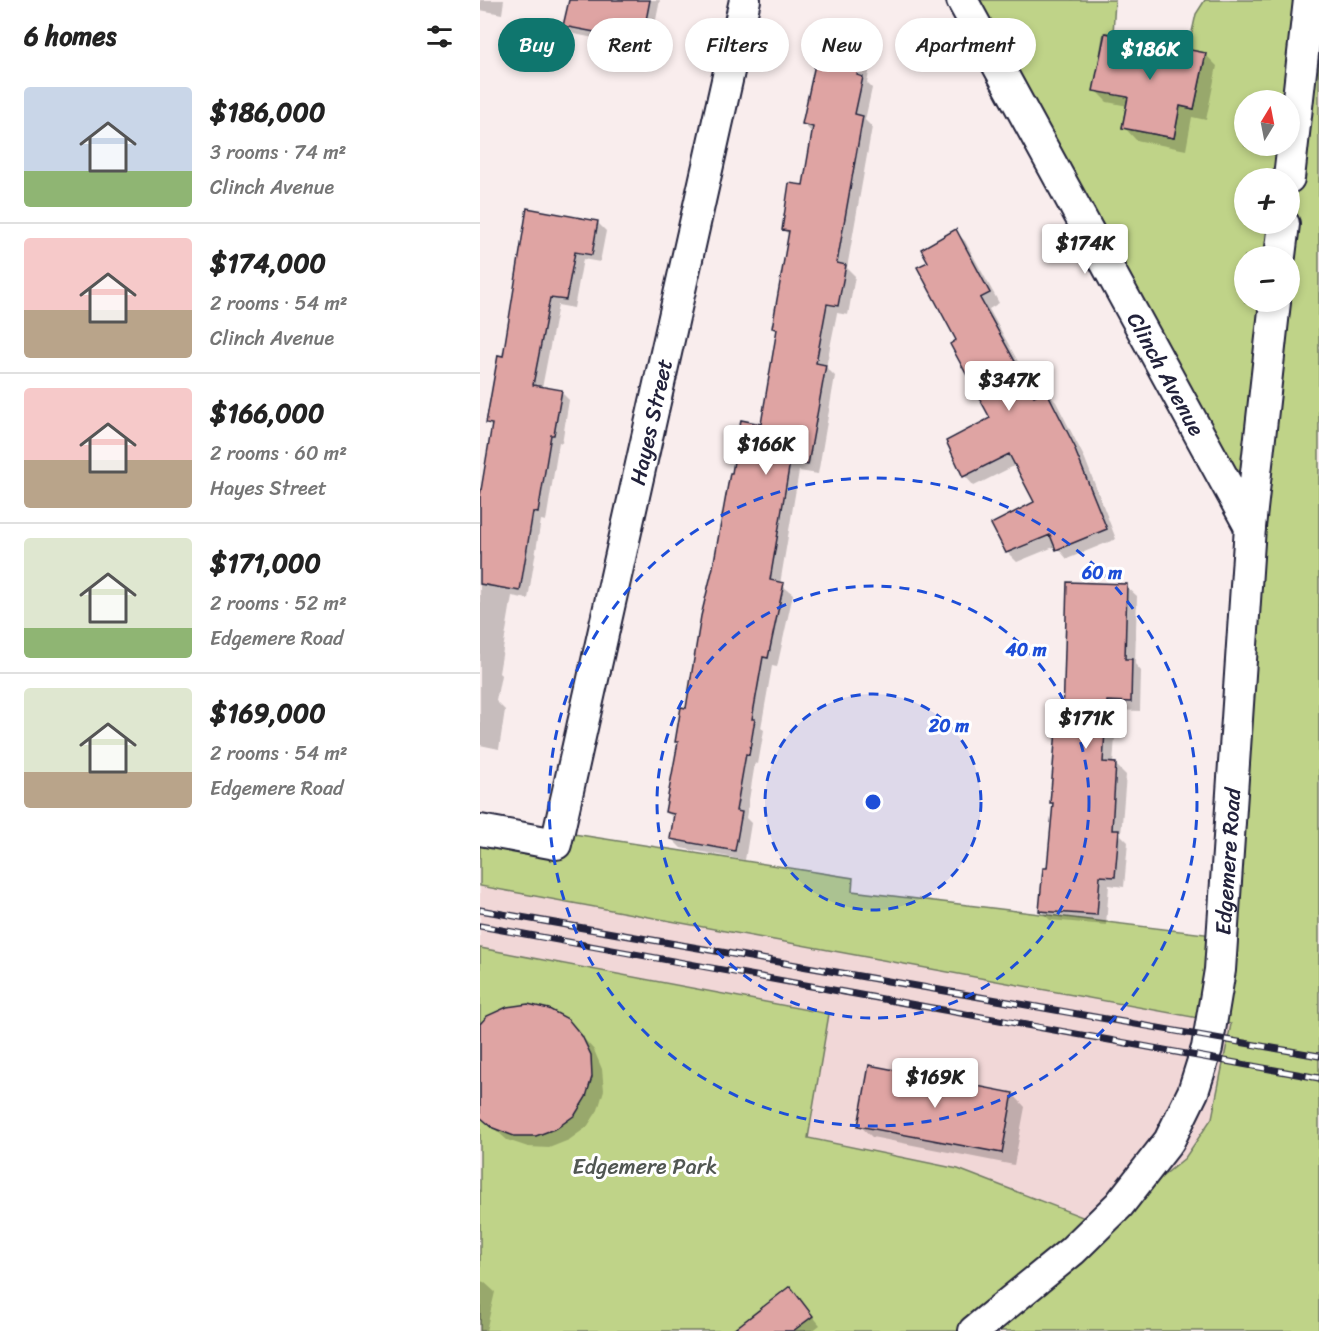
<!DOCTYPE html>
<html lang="en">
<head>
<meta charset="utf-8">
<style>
	:root { --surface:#fff; --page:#f6f6f6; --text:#222; --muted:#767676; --line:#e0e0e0; --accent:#0f766e }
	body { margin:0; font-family:Sriracha,sans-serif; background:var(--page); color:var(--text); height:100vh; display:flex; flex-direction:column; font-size:22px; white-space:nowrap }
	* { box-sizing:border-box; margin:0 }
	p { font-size:20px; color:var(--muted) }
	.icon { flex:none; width:33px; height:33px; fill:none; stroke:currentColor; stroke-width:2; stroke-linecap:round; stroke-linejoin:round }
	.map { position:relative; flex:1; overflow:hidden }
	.details { display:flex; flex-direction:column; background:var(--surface); width:480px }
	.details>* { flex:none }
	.guide { position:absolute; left:18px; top:18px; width:570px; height:54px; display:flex; gap:12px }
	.needle { width:39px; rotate:10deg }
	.tools { position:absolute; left:754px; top:90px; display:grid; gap:12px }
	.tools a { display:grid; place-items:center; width:66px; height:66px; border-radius:50%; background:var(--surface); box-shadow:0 3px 9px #0003; font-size:30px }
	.price { position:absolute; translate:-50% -51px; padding:0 14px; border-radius:6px; background:#fff; color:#222; font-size:20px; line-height:39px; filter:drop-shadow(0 2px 3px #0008) }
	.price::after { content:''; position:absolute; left:50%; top:36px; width:18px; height:14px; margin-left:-9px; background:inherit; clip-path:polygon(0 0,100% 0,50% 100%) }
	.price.selected { background:var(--accent); color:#fff }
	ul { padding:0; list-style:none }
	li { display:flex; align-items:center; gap:18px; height:150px; padding:0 24px }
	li+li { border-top:2px solid var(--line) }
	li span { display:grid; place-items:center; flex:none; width:168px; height:120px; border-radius:6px; color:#555 }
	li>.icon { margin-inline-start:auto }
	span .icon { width:72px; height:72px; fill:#fffc; stroke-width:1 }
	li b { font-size:26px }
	h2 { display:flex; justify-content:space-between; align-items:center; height:72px; padding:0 24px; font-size:26px }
	.tag { padding:0 21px; border-radius:27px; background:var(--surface); box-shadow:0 3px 9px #0003; font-size:21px; line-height:54px }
	.tag.selected { background:var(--accent); color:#fff }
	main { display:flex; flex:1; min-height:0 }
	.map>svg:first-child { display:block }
</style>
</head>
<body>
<main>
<section class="details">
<h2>6 homes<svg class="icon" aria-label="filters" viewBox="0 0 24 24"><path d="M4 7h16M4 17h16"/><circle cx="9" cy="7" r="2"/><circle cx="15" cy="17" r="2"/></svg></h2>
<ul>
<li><span style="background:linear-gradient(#c9d6e8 70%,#8fb573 0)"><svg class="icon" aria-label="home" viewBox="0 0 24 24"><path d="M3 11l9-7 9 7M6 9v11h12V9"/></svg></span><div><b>$186,000</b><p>3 rooms · 74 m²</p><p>Clinch Avenue</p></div></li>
<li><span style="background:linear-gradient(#f6c9c9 60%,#b9a48a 0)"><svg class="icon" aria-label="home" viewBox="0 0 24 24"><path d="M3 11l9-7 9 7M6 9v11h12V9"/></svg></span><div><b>$174,000</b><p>2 rooms · 54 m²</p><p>Clinch Avenue</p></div></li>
<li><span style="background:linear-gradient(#f6c9c9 60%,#b9a48a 0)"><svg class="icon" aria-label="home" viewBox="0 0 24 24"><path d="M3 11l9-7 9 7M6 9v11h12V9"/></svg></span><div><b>$166,000</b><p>2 rooms · 60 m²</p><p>Hayes Street</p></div></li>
<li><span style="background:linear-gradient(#dfe7d0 75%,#8fb573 0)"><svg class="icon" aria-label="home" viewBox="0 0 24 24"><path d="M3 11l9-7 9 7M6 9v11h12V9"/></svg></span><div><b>$171,000</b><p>2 rooms · 52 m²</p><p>Edgemere Road</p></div></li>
<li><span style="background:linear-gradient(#dfe7d0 70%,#b9a48a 0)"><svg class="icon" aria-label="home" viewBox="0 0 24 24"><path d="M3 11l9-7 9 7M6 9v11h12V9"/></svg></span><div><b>$169,000</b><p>2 rooms · 54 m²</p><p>Edgemere Road</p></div></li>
</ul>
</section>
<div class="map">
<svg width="839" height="1331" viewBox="0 0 839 1331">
	<rect width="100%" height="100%" fill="#f9eded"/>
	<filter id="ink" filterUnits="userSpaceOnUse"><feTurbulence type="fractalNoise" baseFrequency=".0167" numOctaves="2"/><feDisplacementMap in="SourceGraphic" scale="12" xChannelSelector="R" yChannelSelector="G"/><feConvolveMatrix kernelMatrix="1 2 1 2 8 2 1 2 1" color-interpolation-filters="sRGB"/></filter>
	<g filter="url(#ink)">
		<path fill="#f1d7d7" d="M0 879 752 1024 732 1118 705 1158 623 1225 478 1169 327 1138 349 1014 0 948Z"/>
		<path fill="#bfd388" stroke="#707a62" stroke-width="1.5" fill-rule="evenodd" d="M493 0H635L633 34 624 33 614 90 648 97 642 128 694 138 700 106 714 109 726 53 708 50 716 14 725 0H820L839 19V1331H0V948L349 1014 328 1138 478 1169 623 1225 705 1158 732 1118 751 1024 0 886V832H81L373 878 372 891 749 937 775 527ZM765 100H810V146H765ZM765 178H810V224H765ZM765 256H810V302H765Z"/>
		<path fill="#0003" fill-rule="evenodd" d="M0 0H24L22 14 0 10Z
			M90 0H180L170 49 94 34 85 26Z
			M725 54 737 66 726 120 712 117 706 150 656 140 644 127 648 106 627 102 615 90Z
			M380 58 390 67 387 83 392 88 385 120 392 127 367 268 375 276 368 315 357 313 346 367 355 376 338 474 319 471 300 584 313 594 297 667 292 666 281 728 284 730 278 764 275 763 266 818 271 823 265 860 201 848 191 838 195 820 187 812 199 744 196 741 207 710 223 616 251 475 282 425 298 332 293 328 309 235 303 229 324 187 333 134 324 124ZM378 62H381L377 83 374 82Z
			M48 210 117 222 126 231 120 262 103 259 94 308 78 305 62 388 81 392 89 400 82 443 79 442 66 521 61 520 48 599 32 596 19 673 21 675 16 701 25 710 19 749 0 745V504L13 428 7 423 25 357Z
			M475 231 485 241 519 303 509 309 557 396 566 392 576 402 605 459 636 539 587 559 576 546 537 562 527 552 556 503 536 465 494 486 485 476 512 419 478 341 450 262Z
			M646 586 657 596 655 664 661 671 660 711 637 710 633 764 636 765 646 775 641 835 648 842 644 887 629 885 626 925 570 920 560 910 568 870 574 805 572 803 585 720Z
			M87 1020 114 1050 122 1069 124 1090 118 1110 107 1127 89 1140 69 1148 48 1147 27 1140 0 1116V1026Z
			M533 1094 545 1107 534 1165 392 1137 379 1125Z
			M0 1281 4 1282 15 1292 6 1331H0Z
			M310 1288 340 1325 332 1331H254Z"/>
		<path fill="#dfa4a3" stroke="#22223b" stroke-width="1.5" d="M89 0H170L162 41 83 26Z
			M625 33 726 53 714 109 700 106 694 138 642 128 648 97 613 91Z
			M339 46 381 56 377 75 383 77 375 114 383 116 357 263 366 265 358 306 347 304 336 363 346 365 328 465 310 462 290 580 304 583 288 658 283 657 272 719H275L269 755 266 754 256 811 262 812 255 851 190 839 194 814 185 812 198 742H195L201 707 206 708 221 616 233 567 250 473H252L261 420 281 424 297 329 292 328 309 231 302 230 309 183 323 185 333 127 322 124Z
			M47 208 118 221 112 255 95 252 86 300 70 298 53 385 82 390 74 435H71L58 513 53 512 40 591 0 584V496L12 424 6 423 18 355 23 356Z
			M476 229 510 293 500 298 554 396 566 390 596 449 595 450 627 529 576 550 570 535 526 553 511 524 554 502 529 454 483 477 466 441 510 418 470 344 476 340 437 267 448 262 441 249Z
			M587 582 647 584 645 659H652L651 702 627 701 623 762 636 763 632 830H639L635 877 620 876 617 915 559 911 563 868H567L573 803H570L577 718H583Z
			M48 1004 69 1009 88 1019 102 1036 111 1055 112 1077 106 1097 95 1115 77 1128 56 1136H34L13 1128 0 1117V1024L7 1016 27 1007Z
			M389 1065 533 1093 522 1153 378 1126Z
			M310 1286 333 1316 313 1331H252Z"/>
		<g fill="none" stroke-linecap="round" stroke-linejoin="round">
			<defs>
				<g id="minor">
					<path id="s1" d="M482 0 770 527"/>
					<path d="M809 178 829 0"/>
					<path d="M800 256 804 224"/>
					<path id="s2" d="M0 830 76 844 265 0"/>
					<path id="s3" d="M494 1331 592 1251 639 1205 689 1141 713 1092 727 1048 740 970 770 527 795 302"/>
				</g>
			</defs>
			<use href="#minor" stroke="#22223b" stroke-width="34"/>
			<use href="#minor" stroke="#fff" stroke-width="30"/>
			<defs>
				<path id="rail" d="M0 910 839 1056
					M0 926 839 1078"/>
			</defs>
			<use href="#rail" stroke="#22223b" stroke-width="7"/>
			<use href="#rail" stroke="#fff" stroke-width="4.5" stroke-dasharray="14" stroke-linecap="butt"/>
		</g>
	</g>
	<circle cx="393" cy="802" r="108" fill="#1d4ed8" fill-opacity=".12"/>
	<g fill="none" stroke="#1d4ed8" stroke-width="3" stroke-dasharray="10 8">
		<circle cx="393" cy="802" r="108"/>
		<circle cx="393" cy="802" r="216"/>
		<circle cx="393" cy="802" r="324"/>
	</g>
	<g text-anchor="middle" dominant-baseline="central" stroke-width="6" stroke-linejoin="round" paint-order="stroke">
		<g font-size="22" fill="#22223b" stroke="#fff">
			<text stroke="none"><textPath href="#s1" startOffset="426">Clinch Avenue</textPath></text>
			<text stroke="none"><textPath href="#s2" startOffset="510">Hayes Street</textPath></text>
			<text stroke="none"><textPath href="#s3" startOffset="562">Edgemere Road</textPath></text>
		</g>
		<g font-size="22" fill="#515752" stroke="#fff">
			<text x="165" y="1166">Edgemere Park</text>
		</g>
	</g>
	<circle cx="393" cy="802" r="9" fill="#1d4ed8" stroke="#fff" stroke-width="3"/>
	<g font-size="18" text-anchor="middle" font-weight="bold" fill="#1d4ed8" stroke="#fff" stroke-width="6" stroke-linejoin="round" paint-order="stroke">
		<text x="622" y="579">60 m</text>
		<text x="546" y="656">40 m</text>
		<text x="469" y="732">20 m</text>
	</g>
</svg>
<div class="tools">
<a><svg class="needle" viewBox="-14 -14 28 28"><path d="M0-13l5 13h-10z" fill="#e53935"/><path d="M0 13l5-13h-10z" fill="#767676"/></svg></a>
<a>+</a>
<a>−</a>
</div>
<b class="price selected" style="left:670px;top:81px">$186K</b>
<b class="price" style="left:605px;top:275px">$174K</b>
<b class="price" style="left:529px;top:412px">$347K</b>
<b class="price" style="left:286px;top:476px">$166K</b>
<b class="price" style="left:606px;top:750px">$171K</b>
<b class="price" style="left:455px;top:1109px">$169K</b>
<div class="guide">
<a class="tag selected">Buy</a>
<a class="tag">Rent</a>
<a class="tag">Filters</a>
<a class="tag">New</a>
<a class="tag">Apartment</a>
</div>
</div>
</main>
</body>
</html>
